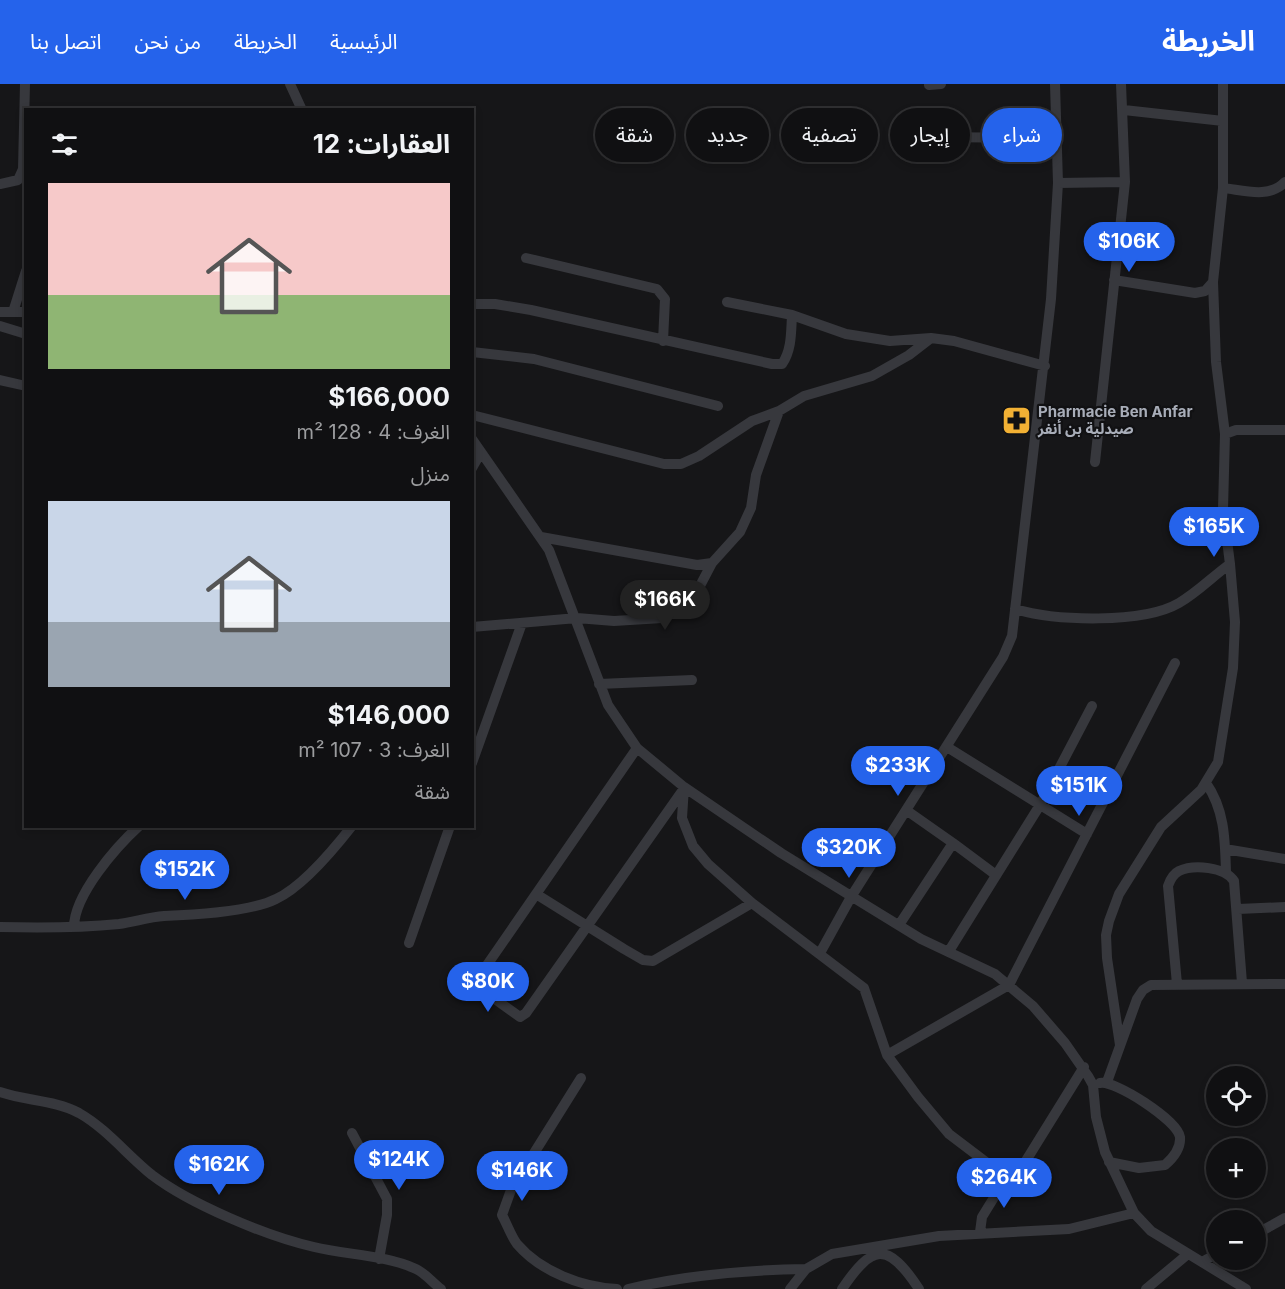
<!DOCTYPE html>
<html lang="ar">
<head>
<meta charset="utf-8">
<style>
	:root { --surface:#101012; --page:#1e1e20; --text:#f1f3f6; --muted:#9c9d9f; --line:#303032; --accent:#2563eb }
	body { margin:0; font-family:Inter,"Noto Sans Arabic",sans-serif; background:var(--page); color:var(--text); direction:rtl; height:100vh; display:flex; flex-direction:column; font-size:22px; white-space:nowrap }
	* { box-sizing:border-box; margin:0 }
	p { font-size:20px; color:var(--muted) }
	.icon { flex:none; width:33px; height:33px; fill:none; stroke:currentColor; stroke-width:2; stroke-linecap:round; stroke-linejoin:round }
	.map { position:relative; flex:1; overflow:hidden; direction:ltr }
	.panel { position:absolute; left:24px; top:24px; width:450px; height:720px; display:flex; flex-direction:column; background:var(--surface); border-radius:0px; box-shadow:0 3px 9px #0003,0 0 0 2px var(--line); direction:rtl }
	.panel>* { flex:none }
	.hud { position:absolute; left:492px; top:24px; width:570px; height:54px; direction:rtl; display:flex; gap:12px }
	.buttons { position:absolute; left:1206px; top:982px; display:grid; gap:12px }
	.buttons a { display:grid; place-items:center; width:60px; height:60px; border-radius:50%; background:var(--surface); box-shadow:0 3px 9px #0003,0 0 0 2px var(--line); font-size:30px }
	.price { position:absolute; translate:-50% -51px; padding:0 14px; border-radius:21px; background:var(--accent); color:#fff; font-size:20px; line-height:39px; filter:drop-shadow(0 2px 3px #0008) }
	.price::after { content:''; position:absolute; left:50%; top:36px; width:18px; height:14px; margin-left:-9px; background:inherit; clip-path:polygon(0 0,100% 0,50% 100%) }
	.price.selected { background:#222; color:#fff }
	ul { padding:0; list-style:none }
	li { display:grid; align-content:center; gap:12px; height:318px; padding:0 24px }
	li span { display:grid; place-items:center; height:186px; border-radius:0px; color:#555 }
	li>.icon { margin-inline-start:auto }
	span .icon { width:108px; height:108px; fill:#fffc; stroke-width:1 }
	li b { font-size:26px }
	h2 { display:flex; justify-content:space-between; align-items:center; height:72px; padding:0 24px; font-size:26px }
	.pill { padding:0 21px; border-radius:27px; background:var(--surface); box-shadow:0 3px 9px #0003,0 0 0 2px var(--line); font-size:21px; line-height:54px }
	.pill.selected { background:var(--accent); color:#fff }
	header { display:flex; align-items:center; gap:36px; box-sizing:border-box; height:84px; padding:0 30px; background:var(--accent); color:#fff }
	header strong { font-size:28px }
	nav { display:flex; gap:33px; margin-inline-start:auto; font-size:21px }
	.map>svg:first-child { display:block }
</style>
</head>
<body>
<header>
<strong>الخريطة</strong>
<nav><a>الرئيسية</a><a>الخريطة</a><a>من نحن</a><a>اتصل بنا</a></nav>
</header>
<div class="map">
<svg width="1285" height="1205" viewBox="0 0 1285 1205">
	<rect width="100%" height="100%" fill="#161618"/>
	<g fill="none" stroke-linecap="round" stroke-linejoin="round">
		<path stroke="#37383d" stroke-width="10" d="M290 0 302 26
			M1223 0V104L1213 198 1216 278 1225 350
			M929 1 941 0
			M1124 26 1223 37
			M927 53 1056 54
			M1058 99 1125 98
			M0 100 18 96 23 85 25 0
			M1223 104C1243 106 1269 115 1285 98
			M526 174 657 205 665 215 663 257
			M1114 196 1195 209 1205 207 1213 198
			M727 218 792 231 846 250 890 257 931 254 954 257 1045 282
			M472 220H495L531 226 772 280H782C792 266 791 247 792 231
			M0 228H26
			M13 228 26 187
			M0 242 26 250
			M472 268 534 275 718 322
			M0 296 26 302
			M472 331 664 380H681L699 372 752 337 779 327 804 312 872 292 909 271 931 254
			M472 355 549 466 608 621 637 664 684 703 781 769 921 855 995 890 1033 922 1065 959 1088 992 1093 1001 1096 1033 1105 1068 1134 1129 1151 1147 1246 1205
			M1095 378 1125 98 1121 0
			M472 384 481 368
			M541 453 697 481 712 479 740 448 751 424 756 391 779 327
			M1015 525C1055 537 1143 540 1179 519 1198 508 1213 492 1230 480L1223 425 1225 350 1236 346H1285
			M472 543 577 534 614 537 662 534 692 517 712 479
			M599 600 692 596
			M947 663 1087 750
			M637 664 478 894 477 901 481 905 520 933 526 929 683 706
			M472 679 522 539
			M1206 699C1225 726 1225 757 1226 788
			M684 703 682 734 693 762 708 780 752 819 864 904 887 971 918 1013 949 1050 1007 1094 1017 1091 1084 983
			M953 759 996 791
			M1225 765 1285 775
			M536 810 624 865 643 876 653 877 752 819
			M1238 825 1285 823
			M899 841 953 759 906 726
			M0 843C40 844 79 844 119 840 134 838 149 833 164 832 193 831 250 828 276 815 302 803 334 765 352 742
			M74 843C74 811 116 763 139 742
			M409 859 450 742
			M949 867 1040 721 1092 622
			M820 869 851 813 1003 573 1012 552 1051 215 1058 99 1055 0
			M1177 900 1168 802C1170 796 1173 790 1179 787 1194 780 1225 783 1234 797L1242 899
			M1120 961 1107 874 1106 851 1109 837 1119 810 1161 743 1201 706 1218 678 1233 584 1235 538 1230 480
			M887 971 1009 901 1175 579
			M581 994 511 1106 502 1131C507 1140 511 1152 517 1160 541 1188 582 1203 617 1205
			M1107 998 1137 915 1143 906 1151 901 1285 900
			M1100 999C1115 996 1177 1036 1180 1053 1181 1065 1173 1074 1165 1081L1139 1084 1109 1078
			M0 1008C26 1017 55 1016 79 1029 107 1045 127 1071 152 1091 190 1120 266 1152 314 1163 347 1171 385 1171 416 1185 425 1189 433 1199 441 1205
			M352 1049 387 1115V1131L379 1175
			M980 1148 982 1133 1006 1094
			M1256 1150 1285 1134
			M1202 1178 1216 1170
			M628 1205C686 1191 747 1186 806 1185
			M790 1205 806 1185 832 1170 939 1152 1069 1145 1134 1129
			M842 1205C872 1161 887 1156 919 1205
			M1146 1205 1188 1170"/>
	</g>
	<defs>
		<symbol id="pharmacy-square" viewBox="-11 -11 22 22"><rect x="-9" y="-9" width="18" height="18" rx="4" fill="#f2b134" stroke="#111113"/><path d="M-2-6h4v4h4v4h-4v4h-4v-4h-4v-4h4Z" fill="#111"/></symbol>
	</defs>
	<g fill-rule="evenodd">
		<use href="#pharmacy-square" x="1000" y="320" width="33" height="33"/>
	</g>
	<g text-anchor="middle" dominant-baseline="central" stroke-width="4.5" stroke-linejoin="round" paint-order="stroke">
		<g font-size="15" font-weight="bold" fill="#a8adb8" stroke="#111113" text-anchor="start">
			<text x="1038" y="327">Pharmacie Ben Anfar<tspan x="1038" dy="17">صيدلية بن أنفر</tspan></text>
		</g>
	</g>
</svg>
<div class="buttons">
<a><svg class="icon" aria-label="locate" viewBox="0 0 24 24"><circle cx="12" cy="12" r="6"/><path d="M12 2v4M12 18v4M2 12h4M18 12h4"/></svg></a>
<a>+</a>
<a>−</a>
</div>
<b class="price" style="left:1129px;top:189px">$106K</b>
<b class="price" style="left:1214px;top:474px">$165K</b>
<b class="price selected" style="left:665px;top:547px">$166K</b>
<b class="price" style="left:898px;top:713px">$233K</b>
<b class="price" style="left:1079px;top:733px">$151K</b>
<b class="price" style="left:849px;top:795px">$320K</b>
<b class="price" style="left:185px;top:817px">$152K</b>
<b class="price" style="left:488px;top:929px">$80K</b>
<b class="price" style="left:399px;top:1107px">$124K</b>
<b class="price" style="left:219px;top:1112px">$162K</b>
<b class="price" style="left:522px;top:1118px">$146K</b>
<b class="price" style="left:1004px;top:1125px">$264K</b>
<div class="hud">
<a class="pill selected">شراء</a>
<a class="pill">إيجار</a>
<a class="pill">تصفية</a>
<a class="pill">جديد</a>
<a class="pill">شقة</a>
</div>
<section class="panel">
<h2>العقارات: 12<svg class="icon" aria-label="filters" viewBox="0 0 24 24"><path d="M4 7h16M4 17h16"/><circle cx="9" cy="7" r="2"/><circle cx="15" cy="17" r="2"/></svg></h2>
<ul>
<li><span style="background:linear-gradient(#f6c9c9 60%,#8fb573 0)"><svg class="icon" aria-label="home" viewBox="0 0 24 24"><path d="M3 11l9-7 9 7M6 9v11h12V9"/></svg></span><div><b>$166,000</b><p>الغرف: 4 · 128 m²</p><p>منزل</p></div></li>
<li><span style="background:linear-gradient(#c9d6e8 65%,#9aa5b1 0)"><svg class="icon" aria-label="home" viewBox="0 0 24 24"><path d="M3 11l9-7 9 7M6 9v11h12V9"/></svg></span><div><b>$146,000</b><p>الغرف: 3 · 107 m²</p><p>شقة</p></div></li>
</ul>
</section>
</div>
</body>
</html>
